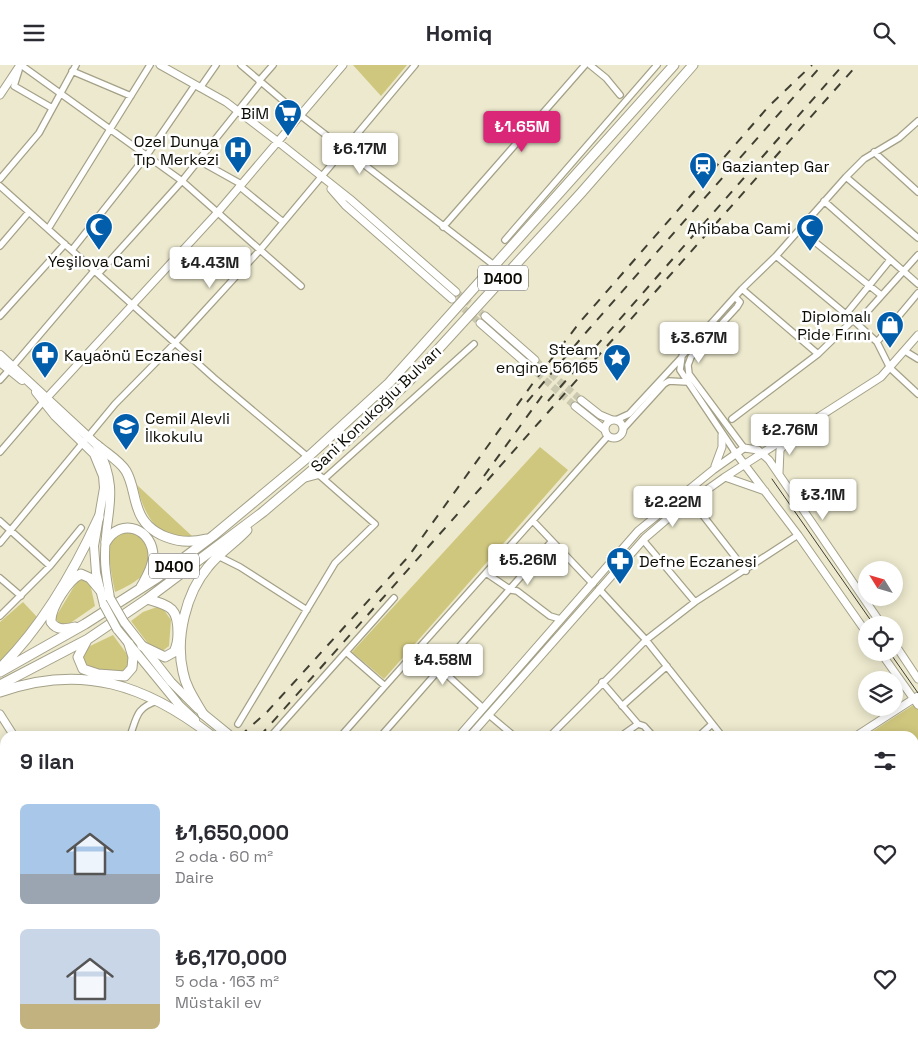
<!DOCTYPE html>
<html lang="tr">
<head>
<meta charset="utf-8">
<style>
	:root { --surface:#fff; --page:#f2f2f3; --text:#2b2b33; --muted:#7c7c81; --accent:#db2777 }
	body { margin:0; font-family:"Space Grotesk",sans-serif; background:var(--page); color:var(--text); height:100vh; display:flex; flex-direction:column; font-size:19px; white-space:nowrap }
	* { box-sizing:border-box; margin:0 }
	p { font-size:16px; color:var(--muted) }
	.icon { flex:none; width:28px; height:28px; fill:none; stroke:currentColor; stroke-width:2; stroke-linecap:round; stroke-linejoin:round }
	.map { position:relative; flex:1; overflow:hidden }
	.drawer { position:absolute; left:0px; top:666px; width:919px; height:321px; display:flex; flex-direction:column; background:var(--surface); border-radius:15px 15px 0 0; box-shadow:0 2px 12px #0003 }
	.drawer>* { flex:none }
	.needle { width:32px; rotate:307deg }
	.fabs { position:absolute; left:858px; top:496px; display:grid; gap:10px }
	.fabs a { display:grid; place-items:center; width:45px; height:45px; border-radius:50%; background:var(--surface); box-shadow:0 2px 12px #0003; font-size:25px }
	.price { position:absolute; translate:-50% -42px; padding:0 11px; border-radius:5px; background:#fff; color:#222; font-size:16px; line-height:32px; filter:drop-shadow(0 1px 2px #0008) }
	.price::after { content:''; position:absolute; left:50%; top:30px; width:15px; height:11px; margin-left:-8px; background:inherit; clip-path:polygon(0 0,100% 0,50% 100%) }
	.price.active { background:var(--accent); color:#fff }
	ul { padding:0; list-style:none }
	li { display:flex; align-items:center; gap:15px; height:125px; padding:0 20px }
	li span { display:grid; place-items:center; flex:none; width:140px; height:100px; border-radius:8px; color:#555 }
	li>.icon { margin-inline-start:auto }
	span .icon { width:60px; height:60px; fill:#fffc; stroke-width:1 }
	li b { font-size:21px }
	h2 { display:flex; justify-content:space-between; align-items:center; height:60px; padding:0 20px; font-size:21px }
	header { display:flex; justify-content:space-between; align-items:center; height:65px; padding:0 20px; background:var(--surface); font-size:22px; font-weight:700 }
	.map>svg:first-child { display:block }
</style>
</head>
<body>
<header><svg class="icon" aria-label="menu" viewBox="0 0 24 24"><path d="M4 6h16M4 12h16M4 18h16"/></svg>Homiq<svg class="icon" aria-label="search" viewBox="0 0 24 24"><circle cx="10" cy="10" r="6"/><path d="M15 15l6 6"/></svg></header>
<div class="map">
<svg width="918" height="987" viewBox="0 0 918 987">
	<rect width="100%" height="100%" fill="#ece9ce"/>
	<path fill="#d0c77e" d="M353 0H407L381 31Z
		M540 382 568 405 384 614 352 587Z
		M137 420 192 471C157 478 143 447 137 420Z
		M123 468C128 468 135 467 139 470 151 478 153 500 143 510 136 517 124 523 115 527 113 516 105 484 113 474 115 471 119 469 123 468Z
		M85 514 90 518 95 541 69 559H60L55 553 78 515Z
		M23 537 37 552 16 581 0 596V557Z
		M157 542 164 545 171 555 169 581 161 587 149 580 131 556 143 547Z
		M113 570 129 592 128 604 118 609 88 603 83 599 82 588 88 582Z
		M915 639 918 641V867L914 862V671H865Z"/>
	<g fill="none" stroke-linecap="round" stroke-linejoin="round">
		<path stroke="#cbc8b0" stroke-width="7" stroke-dasharray="7 3.5" stroke-linecap="butt" d="M456 227 485 251
			M456 237 480 258
			M535 295 581 335
			M529 301 575 341"/>
		<defs>
			<path id="minor" d="M21 0 182 116 301 221
				M241 0 300 50 495 201
				M590 0 606 13 620 30
				M19 5 14 21 52 43
				M72 6 131 31
				M259 16 273 0
				M200 23 216 0
				M874 87 918 127
				M198 95 241 119
				M846 112 918 173
				M0 114 39 68 76 0
				M0 121 214 313 308 392
				M239 121 283 157
				M824 136 918 219
				M443 162 585 0
				M48 164 150 0
				M800 165 881 230
				M505 175 657 0
				M0 181 29 147
				M72 185 147 90 195 20
				M776 191 853 255 877 277 890 303 918 329
				M98 209 182 116 261 17
				M742 224 818 289
				M735 232 740 237 737 242 691 292 688 300 689 309 744 383
				M846 249 890 195
				M0 251 65 179
				M857 258 918 190
				M877 277 918 228
				M905 286 918 294
				M13 301 94 206
				M0 315 9 305
				M732 354 818 289 853 255
				M616 355 629 349 681 293
				M623 364 664 319 669 316 687 317
				M0 387 43 337
				M735 387 680 305 682 291 742 224 776 191 846 112 864 94 899 73 918 56
				M324 414 474 279
				M691 435 746 506
				M0 456 50 501
				M533 456 593 519
				M643 475 695 537
				M0 478 115 339 175 278 260 185 415 0
				M220 492 240 502 307 545
				M486 508 511 525 517 526 550 551 560 554
				M0 513 21 531
				M599 524 646 575 722 671
				M0 551 50 501 81 463
				M418 583 483 643
				M346 587 385 621 608 371
				M602 617 638 659
				M622 641 667 601
				M489 650 514 671
				M238 659 335 498 375 459 319 410 304 414
				M130 671C137 652 136 643 157 636
				M271 671 394 533
				M341 671 385 621
				M381 671 552 476
				M550 671 646 575 695 537 798 470
				M621 671 638 659 644 661 653 671
				M699 671 712 659
				M0 902 5 898
				M248 982 256 987
				M394 982 399 987
				M536 982 542 987
				M829 982 851 987
				M337 987 340 982
				M529 987 533 982
				M712 987 718 984"/>
			<path id="tertiary" d="M160 0 226 37 277 76 350 134 456 227
				M0 30 20 0
				M331 124 345 140 452 234
				M485 251 535 295
				M480 258 529 301
				M581 335 600 350 612 355
				M43 337 218 147 343 0
				M575 341 605 365
				M605 364a9 9 0 1 1 18 0a9 9 0 1 1-18 0Z
				M735 387 798 470 866 567
				M715 401 722 382V370
				M779 408 780 385 788 375
				M725 412 765 426
				M894 578 918 614
				M881 588 918 640
				M0 649 14 671
				M459 671 638 466 713 405 744 383 758 385 769 395 882 560
				M470 671 645 473 673 449 725 412 881 312 918 270
				M856 671 918 631
				M0 756 5 752
				M0 761 5 760
				M0 929 5 925
				M429 987 434 982
				M812 987 818 982
				M824 987 825 982"/>
			<path id="secondary" d="M0 290 97 380C122 430 104 446 105 494 105 507 108 520 110 533
				M0 297 22 315
				M36 327 55 351 94 389 103 411 104 423 94 481 96 508 104 540
				M124 557 171 617 198 644
				M117 564 180 641 195 655
				M914 905 918 897
				M914 933 918 923
				M168 987 172 982
				M176 987 180 982
				M596 987 600 982
				M617 987 622 982
				M897 987 898 982
				M908 987V982"/>
			<path id="primary" d="M203 649 230 671
				M914 896 918 894
				M914 911 918 909"/>
			<path id="trunk" d="M97 380C106 388 120 396 126 406 133 418 133 431 138 444 147 471 180 481 206 474
				M106 477C121 451 154 464 153 493 152 504 146 513 141 522
				M75 562C66 564 57 566 51 557 50 543 69 514 81 509L90 513 100 525
				M87 575 78 592 83 604 98 609 125 611 132 603 133 592 129 579
				M142 581 165 592 174 587C177 581 178 575 178 568 178 542 170 541 147 534
				M0 603C41 563 75 504 99 452
				M0 607 85 559 157 513 213 471 308 392 389 318 674 0
				M0 620 88 574 147 534 263 447 349 374 410 315 581 128 693 0
				M0 627C82 598 146 620 212 671
				M203 649C195 635 186 623 183 607 175 573 186 528 208 502 219 488 235 478 247 465"/>
		</defs>
		<use href="#minor" stroke="#a4a188" stroke-width="8"/>
		<use href="#tertiary" stroke="#a4a188" stroke-width="9"/>
		<use href="#secondary" stroke="#a4a188" stroke-width="10"/>
		<use href="#primary" stroke="#a4a188" stroke-width="11"/>
		<use href="#trunk" stroke="#a4a188" stroke-width="11"/>
		<use href="#minor" stroke="#fff" stroke-width="5.5"/>
		<use href="#tertiary" stroke="#fff" stroke-width="7"/>
		<use href="#secondary" stroke="#fff" stroke-width="8"/>
		<use href="#primary" stroke="#fff" stroke-width="9"/>
		<use href="#trunk" stroke="#fff" stroke-width="9"/>
		<path stroke="#403f32" stroke-width="1" d="M772 414 874 560
			M890 588 918 628
			M914 902 918 900
			M608 987 613 982"/>
		<path stroke="#403f32" stroke-width="2" stroke-dasharray="9 9" stroke-linecap="butt" d="M548 336 843 0
			M527 337 589 264 822 0
			M484 411 547 324
			M240 671 267 647 408 492 533 318 580 257 769 41 812 0
			M260 671 857 0"/>
		<defs>
			<path id="secondary-bridge" d="M110 533 124 557
				M104 540 117 564"/>
		</defs>
		<use href="#secondary-bridge" stroke="#a4a188" stroke-width="10" stroke-linecap="butt"/>
		<use href="#secondary-bridge" stroke="#fff" stroke-width="8"/>
	</g>
	<defs>
		<symbol id="supermarket-pin" viewBox="-11 -11 22 30"><path d="M0 17L-7.5 6A9.5 9.5 0 1 1 7.5 6Z" fill="#025eab" stroke="#fff"/><path d="M-6-5.5h2.5l.6 2H6L4.5 2H-2.5L-4.4-4H-6ZM-1.5 3.2a1.3 1.3 0 1 0 .1 0ZM3 3.2a1.3 1.3 0 1 0 .1 0Z" fill="#fff"/></symbol>
		<symbol id="hospital-pin" viewBox="-11 -11 22 30"><path d="M0 17L-7.5 6A9.5 9.5 0 1 1 7.5 6Z" fill="#025eab" stroke="#fff"/><path d="M-5-5h3v3.5h4V-5h3V5h-3V1.5h-4V5h-3Z" fill="#fff"/></symbol>
		<symbol id="station-pin" viewBox="-11 -11 22 30"><path d="M0 17L-7.5 6A9.5 9.5 0 1 1 7.5 6Z" fill="#025eab" stroke="#fff"/><path d="M-3-6H3Q5-6 5-4V2Q5 4 3 4L4.5 6H3L1.5 4h-3L-3 6H-4.5L-3 4Q-5 4-5 2V-4Q-5-6-3-6ZM-3.5-4v3h7v-3ZM-3.5 1v1.5H-2V1ZM2 1v1.5H3.5V1Z" fill="#fff"/></symbol>
		<symbol id="mosque-pin" viewBox="-11 -11 22 30"><path d="M0 17L-7.5 6A9.5 9.5 0 1 1 7.5 6Z" fill="#025eab" stroke="#fff"/><path d="M3.5-4.9A6 6 0 1 0 3.5 4.9A5 5 0 1 1 3.5-4.9Z" fill="#fff"/></symbol>
		<symbol id="shop-pin" viewBox="-11 -11 22 30"><path d="M0 17L-7.5 6A9.5 9.5 0 1 1 7.5 6Z" fill="#025eab" stroke="#fff"/><path d="M-5-2.5h2.3a2.7 3.5 0 0 1 5.4 0H5L5.5 6h-11ZM-1.5-2.5h3a1.5 2.3 0 0 0-3 0Z" fill="#fff"/></symbol>
		<symbol id="pharmacy-pin" viewBox="-11 -11 22 30"><path d="M0 17L-7.5 6A9.5 9.5 0 1 1 7.5 6Z" fill="#025eab" stroke="#fff"/><path d="M-2-6h4v4h4v4h-4v4h-4v-4h-4v-4h4Z" fill="#fff"/></symbol>
		<symbol id="sight-pin" viewBox="-11 -11 22 30"><path d="M0 17L-7.5 6A9.5 9.5 0 1 1 7.5 6Z" fill="#025eab" stroke="#fff"/><path d="M0-6L1.8-2.2L6-1.7L2.9 1.2L3.7 5.4L0 3.3L-3.7 5.4L-2.9 1.2L-6-1.7L-1.8-2.2Z" fill="#fff"/></symbol>
		<symbol id="school-pin" viewBox="-11 -11 22 30"><path d="M0 17L-7.5 6A9.5 9.5 0 1 1 7.5 6Z" fill="#025eab" stroke="#fff"/><path d="M0-5L7-2L0 1L-7-2ZM-4 1L0 2.5L4 1V4Q0 6-4 4Z" fill="#fff"/></symbol>
	</defs>
	<g fill-rule="evenodd">
		<use href="#supermarket-pin" x="272" y="32" width="32" height="43"/>
		<use href="#hospital-pin" x="222" y="69" width="32" height="43"/>
		<use href="#station-pin" x="687" y="85" width="32" height="43"/>
		<use href="#mosque-pin" x="83" y="146" width="32" height="43"/>
		<use href="#mosque-pin" x="794" y="147" width="32" height="43"/>
		<use href="#shop-pin" x="874" y="244" width="32" height="43"/>
		<use href="#pharmacy-pin" x="29" y="274" width="32" height="43"/>
		<use href="#sight-pin" x="601" y="277" width="32" height="43"/>
		<use href="#school-pin" x="110" y="346" width="32" height="43"/>
		<use href="#pharmacy-pin" x="604" y="480" width="32" height="43"/>
	</g>
	<g text-anchor="middle" dominant-baseline="central" stroke-width="5" stroke-linejoin="round" paint-order="stroke">
		<g fill="#fff" stroke="#56554f" stroke-width="1">
			<rect x="478" y="200.5" width="50" height="25" rx="4"/>
			<rect x="149" y="488.5" width="50" height="25" rx="4"/>
		</g>
		<g font-size="15" font-weight="bold" fill="#0d0c04">
			<text x="503" y="213">D400</text>
			<text x="174" y="501">D400</text>
		</g>
		<g font-size="16" fill="#0d0c04" stroke="#fff" text-anchor="end">
			<text x="269" y="48">BiM</text>
			<text x="219" y="76">Ozel Dunya<tspan x="219" dy="18">Tıp Merkezi</tspan></text>
			<text x="722" y="101" text-anchor="start">Gaziantep Gar</text>
			<text x="791" y="163">Ahibaba Cami</text>
			<text x="99" y="196" text-anchor="middle">Yeşilova Cami</text>
			<text x="871" y="251">Diplomalı<tspan x="871" dy="18">Pide Fırını</tspan></text>
			<text x="598" y="284">Steam<tspan x="598" dy="18">engine 56165</tspan></text>
			<text x="64" y="290" text-anchor="start">Kayaönü Eczanesi</text>
			<text x="145" y="353" text-anchor="start">Cemil Alevli<tspan x="145" dy="18">İlkokulu</tspan></text>
			<text x="639" y="496" text-anchor="start">Defne Eczanesi</text>
		</g>
		<g font-size="16" fill="#0d0c04" stroke="#fff">
			<text transform="translate(376 344) rotate(-44)">Sani Konukoğlu Bulvarı</text>
		</g>
	</g>
</svg>
<div class="fabs">
<a><svg class="needle" viewBox="-14 -14 28 28"><path d="M0-13l5 13h-10z" fill="#e53935"/><path d="M0 13l5-13h-10z" fill="#7c7c81"/></svg></a>
<a><svg class="icon" aria-label="locate" viewBox="0 0 24 24"><circle cx="12" cy="12" r="6"/><path d="M12 2v4M12 18v4M2 12h4M18 12h4"/></svg></a>
<a><svg class="icon" aria-label="layers" viewBox="0 0 24 24"><path d="M12 4l9 5-9 5-9-5zM3 14l9 5 9-5"/></svg></a>
</div>
<b class="price active" style="left:522px;top:88px">₺1.65M</b>
<b class="price" style="left:360px;top:110px">₺6.17M</b>
<b class="price" style="left:210px;top:224px">₺4.43M</b>
<b class="price" style="left:699px;top:299px">₺3.67M</b>
<b class="price" style="left:790px;top:391px">₺2.76M</b>
<b class="price" style="left:823px;top:456px">₺3.1M</b>
<b class="price" style="left:673px;top:463px">₺2.22M</b>
<b class="price" style="left:528px;top:521px">₺5.26M</b>
<b class="price" style="left:443px;top:621px">₺4.58M</b>
<section class="drawer">
<h2>9 ilan<svg class="icon" aria-label="filters" viewBox="0 0 24 24"><path d="M4 7h16M4 17h16"/><circle cx="9" cy="7" r="2"/><circle cx="15" cy="17" r="2"/></svg></h2>
<ul>
<li><span style="background:linear-gradient(#a9c7e8 70%,#9aa5b1 0)"><svg class="icon" aria-label="home" viewBox="0 0 24 24"><path d="M3 11l9-7 9 7M6 9v11h12V9"/></svg></span><div><b>₺1,650,000</b><p>2 oda · 60 m²</p><p>Daire</p></div><svg class="icon" aria-label="heart" viewBox="0 0 24 24"><path d="M12 20l-8-8c-3-5 5-10 8-4 3-6 11-1 8 4z"/></svg></li>
<li><span style="background:linear-gradient(#c9d6e8 75%,#c2b280 0)"><svg class="icon" aria-label="home" viewBox="0 0 24 24"><path d="M3 11l9-7 9 7M6 9v11h12V9"/></svg></span><div><b>₺6,170,000</b><p>5 oda · 163 m²</p><p>Müstakil ev</p></div><svg class="icon" aria-label="heart" viewBox="0 0 24 24"><path d="M12 20l-8-8c-3-5 5-10 8-4 3-6 11-1 8 4z"/></svg></li>
</ul>
</section>
</div>
</body>
</html>
